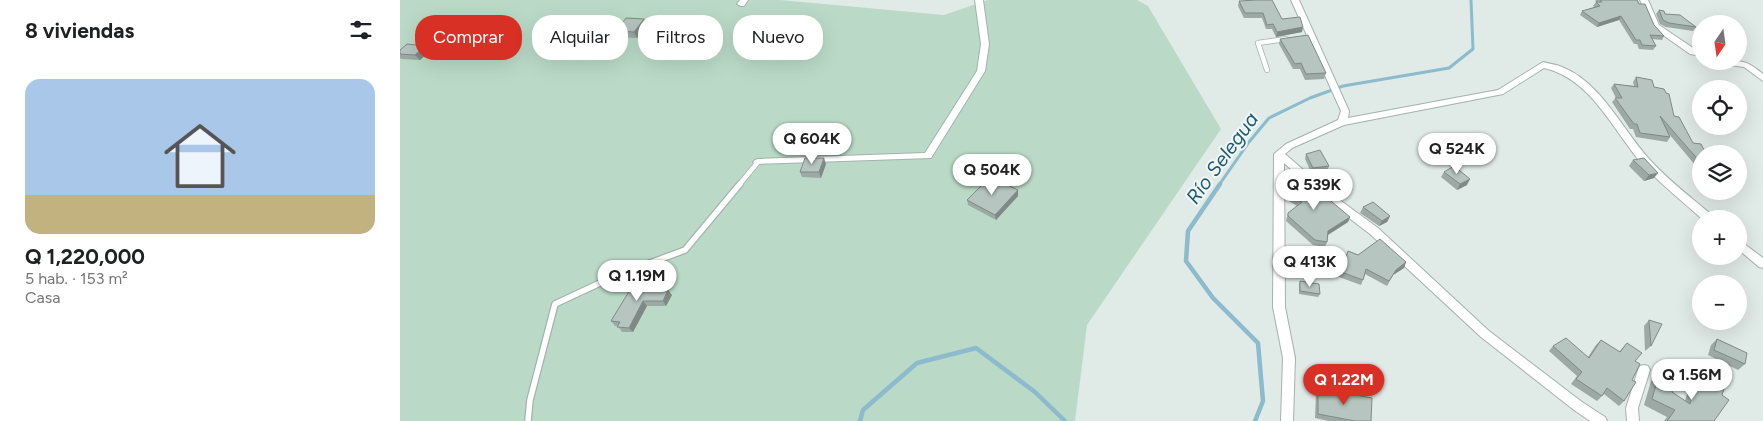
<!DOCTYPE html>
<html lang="es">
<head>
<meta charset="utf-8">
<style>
	:root { --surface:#fff; --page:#f2f2f2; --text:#202124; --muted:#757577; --line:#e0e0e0; --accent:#d93025 }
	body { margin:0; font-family:Figtree,sans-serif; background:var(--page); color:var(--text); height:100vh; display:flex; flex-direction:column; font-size:19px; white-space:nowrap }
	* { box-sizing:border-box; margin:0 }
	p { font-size:16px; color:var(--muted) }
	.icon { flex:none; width:28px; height:28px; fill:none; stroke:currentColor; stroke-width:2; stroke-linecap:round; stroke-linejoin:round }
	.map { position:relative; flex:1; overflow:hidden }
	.details { display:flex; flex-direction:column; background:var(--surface); width:400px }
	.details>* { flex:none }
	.hud { position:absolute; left:15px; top:15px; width:475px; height:45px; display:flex; gap:10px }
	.needle { width:32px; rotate:193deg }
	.controls { position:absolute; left:1292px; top:15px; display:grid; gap:10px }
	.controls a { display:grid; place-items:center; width:55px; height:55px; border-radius:50%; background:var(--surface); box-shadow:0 5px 20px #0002; font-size:25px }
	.price { position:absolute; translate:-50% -42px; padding:0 11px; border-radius:18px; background:#fff; color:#222; font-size:16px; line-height:32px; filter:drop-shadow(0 1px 2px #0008) }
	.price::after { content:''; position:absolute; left:50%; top:30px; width:15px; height:11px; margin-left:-8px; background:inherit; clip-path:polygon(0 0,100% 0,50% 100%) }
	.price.active { background:var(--accent); color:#fff }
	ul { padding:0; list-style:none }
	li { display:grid; align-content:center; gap:10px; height:265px; padding:0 25px }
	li+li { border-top:1px solid var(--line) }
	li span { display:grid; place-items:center; height:155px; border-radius:15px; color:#555 }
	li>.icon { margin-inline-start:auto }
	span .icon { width:90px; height:90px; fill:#fffc; stroke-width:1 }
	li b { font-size:21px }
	h2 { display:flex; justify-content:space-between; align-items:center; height:60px; padding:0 25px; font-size:21px }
	.tag { padding:0 18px; border-radius:20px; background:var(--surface); box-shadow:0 5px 20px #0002; font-size:18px; line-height:45px }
	.tag.active { background:var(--accent); color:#fff }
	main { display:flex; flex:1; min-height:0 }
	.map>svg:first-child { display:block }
</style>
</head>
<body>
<main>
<section class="details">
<h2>8 viviendas<svg class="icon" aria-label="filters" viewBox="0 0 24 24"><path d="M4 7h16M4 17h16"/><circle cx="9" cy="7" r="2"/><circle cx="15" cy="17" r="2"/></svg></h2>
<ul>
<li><span style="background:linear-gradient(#a9c7e8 75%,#c2b280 0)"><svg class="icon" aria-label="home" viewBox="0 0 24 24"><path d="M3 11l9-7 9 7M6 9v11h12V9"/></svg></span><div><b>Q 1,220,000</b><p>5 hab. · 153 m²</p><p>Casa</p></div></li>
</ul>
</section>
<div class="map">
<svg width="1363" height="421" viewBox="0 0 1363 421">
	<rect width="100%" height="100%" fill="#e0eae7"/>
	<path fill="#badac7" d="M0 0H380L544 15 588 0H737L748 6 821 129 687 325 675 421H0Z"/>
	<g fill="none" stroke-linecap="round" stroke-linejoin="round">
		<path stroke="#8bbbcd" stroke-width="3" d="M819 185 849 142 869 118 910 98 943 86 1049 68 1073 49 1071 0"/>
		<path stroke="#8bbbcd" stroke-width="4.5" d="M820 184 788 231 786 261 813 298 858 343 863 401 855 421
			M460 421 463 410 517 363 576 348 635 392 665 421"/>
		<defs>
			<path id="service-far1" d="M867 70 858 43 886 39
				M339 185 358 162"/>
			<path id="service" d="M128 421 130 400 155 304 215 276 285 250 340 184"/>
			<path id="minor" d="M340 0H348L344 6H341L337 4Z
				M575 0H583L589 44 585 71 531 158 355 164 353 162 355 160 358 159 525 153 577 71 581 44Z
				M891 0H899L949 111 948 118 1098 90 1143 62C1149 64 1156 64 1162 67 1201 82 1223 131 1250 160 1269 181 1292 198 1313 216L1314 219H1302C1282 201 1261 184 1243 165 1213 131 1192 79 1144 68L1103 94 944 125 892 148 885 154 930 193 978 228 1089 331 1182 402 1205 417 1207 421H1190L1174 410 1081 337 970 234 924 199 884 163 885 307 895 358 893 421H881L883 358 873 307 874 154 886 144 938 120 941 111Z
				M1240 0H1248L1259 25 1296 50 1301 52V56L1290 54 1253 28Z
				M1319 61C1342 61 1345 59 1363 74V81L1344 67 1323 64Z
				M1339 240 1363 258V268L1359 267 1339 250Z
				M1244 365 1248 366 1250 370 1238 408 1239 421H1227L1226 408 1238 370 1240 366Z"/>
		</defs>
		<use href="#service-far1" stroke="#a3b2ae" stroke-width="6"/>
		<use href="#service" stroke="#a3b2ae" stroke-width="8"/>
		<use href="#minor" stroke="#a3b2ae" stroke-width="2"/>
		<use href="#service-far1" stroke="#fff" stroke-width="4.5"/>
		<use href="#service" stroke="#fff" stroke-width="5.5"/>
		<use href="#minor" fill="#fff" fill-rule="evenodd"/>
	</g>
	<path fill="#9da9a5" d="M1196 0H1237L1254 25 1264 36 1262 40 1252 39 1256 46 1253 50 1239 49 1237 44H1234L1219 20 1197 27 1180 15 1182 11 1194 7 1193 6 1196 2 1195 1Z
		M839 1 882 19 902 32 876 37 872 29H866L862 18H844L838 6Z
		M1259 10 1265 14 1296 27 1293 31 1266 27 1260 24 1256 14Z
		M244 19 247 25 237 38 219 37 216 31Z
		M1298 36H1301V48L1293 42Z
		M880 39 926 73 924 79 905 80 900 69H893L879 44Z
		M0 50 30 51 20 60 1 59 0 58Z
		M1236 77 1254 87 1293 143 1301 154V172L1269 134 1270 137 1267 142 1236 137 1233 129H1230L1212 102 1216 98 1211 88 1214 84 1234 86 1233 82Z
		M906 154 929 166 927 172 912 174 905 159Z
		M1233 160 1254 178 1244 181 1229 166Z
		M426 164 421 178 402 177 400 172Z
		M888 171 899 199 950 217 948 222 928 235 927 242 925 247 913 245 886 221 888 213 897 206 886 199V177Z
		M1044 172 1067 185 1057 190 1041 177Z
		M598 185 618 190V196L596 220 568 205 567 200Z
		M963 207 990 216 987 222 979 226 960 213Z
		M893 250 907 271 905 277 892 275V256Z
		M948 251 958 255 1006 262 1004 268 993 275 987 286 965 274 961 285 939 277Z
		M900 281 920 294 918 297 899 294V284Z
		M256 288 255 290 272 295 266 306H247L233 332H222L218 326H215L211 321Z
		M1249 320 1251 346 1245 351 1244 326Z
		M1317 339 1345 364 1338 370 1308 355 1311 345Z
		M1201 340 1219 352 1227 343 1235 361 1232 380 1224 401 1219 406 1204 394 1197 401 1171 384 1177 376 1149 351 1153 346 1188 357 1196 345Z
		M1259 375 1272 392 1285 401 1290 383 1298 376 1314 421H1264L1267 417 1244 405 1251 381Z
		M918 388 971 421H928L915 418 916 393Z"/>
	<path fill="#7f8a86" d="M1221 16 1219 20 1197 27 1199 23Z
		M244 19 247 25 237 38 234 32Z
		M903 27 902 32 876 37 877 32Z
		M25 46 30 51 20 60 15 55Z
		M424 158 426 164 421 178 419 172Z
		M1258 173 1254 178 1244 181 1249 175Z
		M1070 179 1067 185 1057 190 1060 184Z
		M618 190V196L596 220 595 215Z
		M990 216 987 222 979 226 982 221Z
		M950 217 948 222 926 236 928 231Z
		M1006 262 1004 268 993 275 987 286 996 270Z
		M252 283 256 288 251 294 247 289Z
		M268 290 272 295 266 306 263 301Z
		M243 301 247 306 233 332 229 328Z"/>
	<path fill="#b6c5c0" stroke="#7f8a86" d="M857 0H872L882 19 900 17 903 27 877 32 873 24 867 25 863 13H845L839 1Z
		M1200 0H1237L1239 4H1245L1254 25 1264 36 1250 35 1256 46 1242 45 1240 40H1236L1221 16 1199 23 1182 11 1200 6 1196 2H1202Z
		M1259 10 1264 11 1265 14 1280 15 1296 27 1269 23 1263 20Z
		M226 18 244 19 234 32 216 31Z
		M908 35 926 73 906 74 901 63 895 64 880 39Z
		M7 44 25 46 15 55 0 54V50Z
		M1236 77 1252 80 1254 87 1264 89 1266 93 1269 94 1274 116 1279 117 1293 143 1301 144 1306 154H1301V163L1260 116 1270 137 1240 133 1237 124H1234L1215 98H1222L1214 84 1238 87Z
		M920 150 929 166 913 168 906 154Z
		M405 158H424L419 172H400Z
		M1244 158 1258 173 1249 175 1233 160Z
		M1054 166 1070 179 1060 184 1044 172Z
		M888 171 894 177 899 178V199L913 186 950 217 928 231 927 242 915 240 888 216V213L902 202 888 193Z
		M587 180 598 185 601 182 618 190 595 215 567 200Z
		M973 202 990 216 982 221 963 207Z
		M980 239 1006 262 996 270 989 281 966 269 963 280 941 272 948 251 958 255Z
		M893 250 906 252 907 271 894 269Z
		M236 280 252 283 247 289 268 290 263 301H243L229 328 217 327 220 322 211 321Z
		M900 281 919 284 920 294 900 291Z
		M1249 320 1262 324 1251 346Z
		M1166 338 1189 358 1201 340 1220 352 1227 343 1242 353 1235 361 1240 364 1232 380 1236 382 1224 401 1207 388 1202 396 1176 379 1182 372 1153 346Z
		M1317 339 1347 353 1345 364 1314 350Z
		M1259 375 1274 382 1272 392 1290 404 1298 376 1324 389 1322 395 1329 400 1314 421H1267L1275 410 1252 399Z
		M918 388 972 398 971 421H955L918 414Z"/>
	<g text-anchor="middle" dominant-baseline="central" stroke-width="4" stroke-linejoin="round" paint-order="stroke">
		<g font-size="20" font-style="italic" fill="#1f5b72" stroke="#f0f7f4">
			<text transform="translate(822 158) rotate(-54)">Río Selegua</text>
		</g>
	</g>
</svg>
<div class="controls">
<a><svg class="needle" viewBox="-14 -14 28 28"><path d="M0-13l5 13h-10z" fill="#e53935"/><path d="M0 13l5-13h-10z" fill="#757577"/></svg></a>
<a><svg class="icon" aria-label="locate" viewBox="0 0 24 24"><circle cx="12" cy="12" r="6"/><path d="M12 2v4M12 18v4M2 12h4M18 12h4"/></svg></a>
<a><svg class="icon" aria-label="layers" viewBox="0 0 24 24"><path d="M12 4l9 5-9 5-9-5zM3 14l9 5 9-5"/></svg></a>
<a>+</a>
<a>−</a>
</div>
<b class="price" style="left:412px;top:165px">Q 604K</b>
<b class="price" style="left:1057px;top:175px">Q 524K</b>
<b class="price" style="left:592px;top:196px">Q 504K</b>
<b class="price" style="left:914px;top:211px">Q 539K</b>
<b class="price" style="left:910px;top:288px">Q 413K</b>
<b class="price" style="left:237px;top:302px">Q 1.19M</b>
<b class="price" style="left:1292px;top:401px">Q 1.56M</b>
<b class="price active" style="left:944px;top:406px">Q 1.22M</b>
<div class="hud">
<a class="tag active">Comprar</a>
<a class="tag">Alquilar</a>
<a class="tag">Filtros</a>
<a class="tag">Nuevo</a>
</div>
</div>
</main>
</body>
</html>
